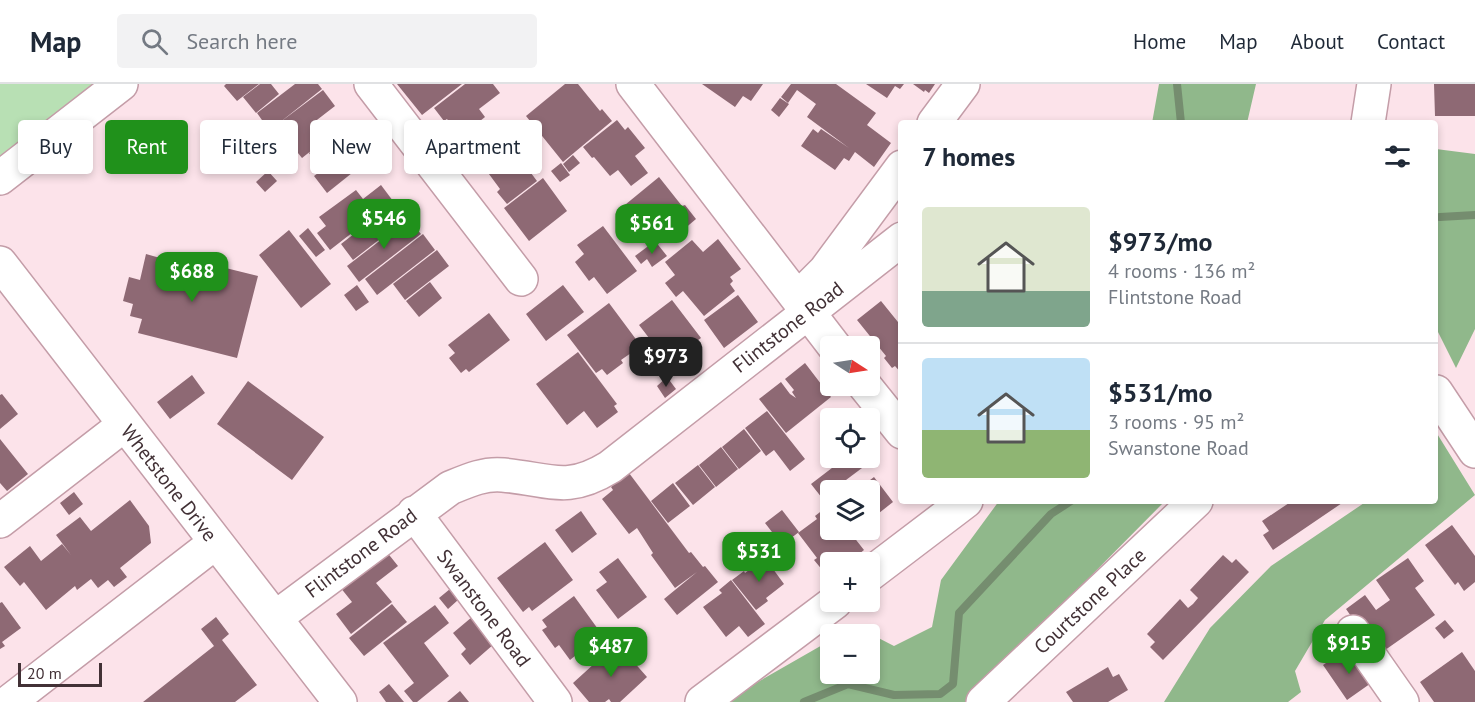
<!DOCTYPE html>
<html lang="en">
<head>
<meta charset="utf-8">
<style>
	:root { --surface:#fff; --page:#f2f2f3; --text:#1f2937; --muted:#747a83; --line:#e0e1e3; --accent:#20911b }
	body { margin:0; font-family:"PT Sans",sans-serif; background:var(--page); color:var(--text); height:100vh; display:flex; flex-direction:column; font-size:22px; white-space:nowrap }
	* { box-sizing:border-box; margin:0 }
	p { font-size:20px; color:var(--muted) }
	.icon { flex:none; width:33px; height:33px; fill:none; stroke:currentColor; stroke-width:2; stroke-linecap:round; stroke-linejoin:round }
	.map { position:relative; flex:1; overflow:hidden }
	.panel { position:absolute; left:898px; top:36px; width:540px; height:384px; display:flex; flex-direction:column; background:var(--surface); border-radius:6px; box-shadow:0 3px 9px #0003 }
	.panel>* { flex:none }
	.hud { position:absolute; left:18px; top:36px; width:570px; height:54px; display:flex; gap:12px }
	.needle { width:39px; rotate:102deg }
	.buttons { position:absolute; left:820px; top:252px; display:grid; gap:12px }
	.buttons a { display:grid; place-items:center; width:60px; height:60px; border-radius:6px; background:var(--surface); box-shadow:0 3px 9px #0003; font-size:30px }
	.scale { position:absolute; left:18px; bottom:15px; width:84px; box-sizing:border-box; padding-left:6px; border:3px solid #423136; border-top:0; font-size:16px; line-height:21px; white-space:nowrap; color:#423136; -webkit-text-stroke:4px #fff; paint-order:stroke }
	.price { position:absolute; translate:-50% -51px; padding:0 14px; border-radius:12px; background:var(--accent); color:#fff; font-size:20px; line-height:39px; filter:drop-shadow(0 2px 3px #0008) }
	.price::after { content:''; position:absolute; left:50%; top:36px; width:18px; height:14px; margin-left:-9px; background:inherit; clip-path:polygon(0 0,100% 0,50% 100%) }
	.price.on { background:#222; color:#fff }
	ul { padding:0; list-style:none }
	li { display:flex; align-items:center; gap:18px; height:150px; padding:0 24px }
	li+li { border-top:2px solid var(--line) }
	li span { display:grid; place-items:center; flex:none; width:168px; height:120px; border-radius:6px; color:#555 }
	li>.icon { margin-inline-start:auto }
	span .icon { width:72px; height:72px; fill:#fffc; stroke-width:1 }
	li b { font-size:26px }
	h2 { display:flex; justify-content:space-between; align-items:center; height:72px; padding:0 24px; font-size:26px }
	.chip { padding:0 21px; border-radius:6px; background:var(--surface); box-shadow:0 3px 9px #0003; font-size:21px; line-height:54px }
	.chip.on { background:var(--accent); color:#fff }
	header { display:flex; align-items:center; gap:36px; box-sizing:border-box; height:84px; padding:0 30px; background:var(--surface); border-bottom:2px solid var(--line) }
	header strong { font-size:28px }
	nav { display:flex; gap:33px; margin-inline-start:auto; font-size:21px }
	.search { width:420px; height:54px; background:var(--page); display:flex; align-items:center; gap:15px; box-sizing:border-box; padding:0 21px; border-radius:6px; color:var(--muted); font-size:22px }
	.map>svg:first-child { display:block }
</style>
</head>
<body>
<header>
<strong>Map</strong>
<div class="search"><svg class="icon" aria-label="search" viewBox="0 0 24 24"><circle cx="10" cy="10" r="6"/><path d="M15 15l6 6"/></svg>Search here</div>
<nav><a>Home</a><a>Map</a><a>About</a><a>Contact</a></nav>
</header>
<div class="map">
<svg width="1475" height="618" viewBox="0 0 1475 618">
	<rect width="100%" height="100%" fill="#fce3ea"/>
	<path fill="#b8e0b4" d="M0 0H98L0 78Z"/>
	<path fill="#90b88b" d="M1159 0H1256L1247 39H1152Z
		M1436 65 1475 70V245L1456 284 1436 244Z
		M1436 348 1475 411 1325 536 1295 587 1301 608 1288 618H1164L1210 544 1271 482 1367 417H1436Z
		M999 417H1165L966 618H728L749 603 831 556V590H870V550H841L855 542 894 562 932 543 941 496Z"/>
	<g fill="none" stroke-linecap="round" stroke-linejoin="round">
		<path stroke="#758d6f" stroke-width="8" d="M1177 0 1181 39
			M1440 133 1475 131
			M804 618 848 600 894 611 940 610 953 600 959 529 1051 430 1071 417"/>
	</g>
	<path fill="#8e6974" d="M226 0H259L237 17 224 2Z
		M260 0H271L279 10 256 29 243 13Z
		M295 0H318L322 5 279 39 323 6 335 22 313 39 326 55 302 74 289 58 297 51 288 57 276 41 269 46 257 29Z
		M397 0H462L422 31Z
		M465 0H493L500 9 479 25 485 33 460 53 447 35 444 37 434 24Z
		M565 0H578L600 27 602 25 612 37 563 78 526 32Z
		M702 0H763L751 17 743 12 735 23Z
		M791 0H836L876 29 867 41 891 59 874 83 855 68 849 77 844 74 835 86 801 62 813 45 818 49 821 45 849 64 807 33 816 20 797 6 788 19 781 13Z
		M866 0H904L900 5 895 2 887 14Z
		M913 0H935L929 9 925 6 924 8Z
		M1434 0H1475V32H1435Z
		M780 14 789 20 779 33 771 26Z
		M617 36 625 46 628 43 645 64 635 72 648 89 631 102 618 86 610 92 594 73 592 74 583 63Z
		M333 51 345 67 321 85 309 69Z
		M350 65 362 81 327 109 314 92Z
		M510 67 525 86 528 85 537 97 507 120 497 108 500 105 486 86Z
		M573 71 580 79 569 88 563 80Z
		M561 79 570 91 560 98 551 87Z
		M268 87 277 97 265 108 256 98Z
		M659 93 682 122 685 121 696 135 670 157 660 144 645 156 620 125Z
		M543 94 567 127 529 157 504 124Z
		M381 101 393 117 330 166 317 149 326 142 319 133 356 106 363 115Z
		M386 125 398 141 353 176 341 160Z
		M408 135 421 150 359 198 347 182Z
		M603 142 637 187 607 210 594 193 589 197 575 178 584 170 577 161Z
		M308 144 325 166 316 173 299 152Z
		M289 146 331 200 301 224 259 171Z
		M423 150 435 166 377 211 365 195Z
		M718 155 741 185 730 193 733 197 730 200 735 207 704 232 683 207 676 213 665 199 675 191 665 178 692 156 703 168Z
		M655 157 667 172 652 183 647 175 641 180 635 172Z
		M437 166 449 182 405 216 393 200Z
		M146 170 167 176 169 170 258 192 237 274 138 249 142 235 130 232 133 220 123 217 129 193 140 196Z
		M430 198 442 214 419 233 406 217Z
		M357 201 369 218 356 227 344 211Z
		M563 201 584 228 546 257 526 230Z
		M738 211 758 238 724 264 704 236Z
		M672 216 701 254 690 262 695 268 673 285 639 241Z
		M881 217 902 243V290L895 282 892 284 884 274 886 272 857 236Z
		M609 219 641 262 621 276 623 279 607 291 602 285 596 289 567 251Z
		M489 229 510 256 469 288 466 285 461 289 449 274 455 269 448 261Z
		M578 268 617 320 614 322 618 328 597 344 584 327 567 341 536 300Z
		M805 279 831 313 786 349 759 315 781 298 790 310 796 314 792 308 794 306 785 295Z
		M192 291 205 309 170 335 157 318Z
		M667 293 676 305 665 314 657 302Z
		M248 297 324 353 292 396 217 340Z
		M2 310 18 330 0 345V311Z
		M767 327 805 375 790 387 774 366 766 372 745 344Z
		M744 345 761 367 739 385 722 363Z
		M0 355 28 390 7 407 0 399Z
		M721 363 738 385 716 403 699 381Z
		M845 374H860L866 381 822 414 811 400Z
		M698 381 715 403 693 421 675 399Z
		M629 389 689 469 691 468 703 483 705 482 718 498 677 531 664 515 697 488 675 504 651 471 653 469 637 444 629 450 602 415 613 406 611 403Z
		M874 393 893 418 874 433 876 435 870 440V406H857Z
		M673 399 690 422 668 439 651 417Z
		M74 408 83 420 69 431 60 419Z
		M130 416 149 442 151 459 120 484 127 493 114 503 108 496 98 504 91 495 77 506 75 502 46 526 24 498 20 502 4 483 30 462 41 477 62 460 71 471 56 451 80 433 91 447Z
		M1292 417H1306L1308 420 1313 417H1345L1273 466 1263 451 1269 447 1262 437Z
		M829 421 831 424V446H862L853 452 864 466 849 478H831V492L829 494 814 476 817 474 798 449 817 435 815 432Z
		M782 426 799 448 782 461 765 439Z
		M581 427 597 450 572 469 555 446Z
		M1452 441 1475 472V498L1464 507 1458 498 1455 501 1425 461Z
		M545 458 573 496 532 527 529 523 523 528 497 494Z
		M386 467 398 482 376 499 392 518 351 550 336 530 352 518 340 503Z
		M1223 471 1232 479 1236 475 1249 488 1163 576 1150 563 1155 558 1147 550 1180 515 1188 524 1193 520 1198 514 1190 506Z
		M618 474 647 513 618 535 596 506 607 498 599 488Z
		M765 474 784 500 766 514 768 517 756 526 732 496 744 487 745 489Z
		M1408 474 1424 497 1415 504 1435 531 1378 571 1346 525 1365 511 1376 526 1390 516 1376 496Z
		M731 496 765 540 748 553 739 542 726 553 703 523 722 509 719 506Z
		M450 505 458 516 448 525 439 514Z
		M574 512 603 552 599 555 604 563 587 575 581 567 570 576 559 561 555 564 542 546 547 543 542 536Z
		M2 518 21 544 2 558 5 562 0 565V519Z
		M392 520 407 538 364 572 349 554Z
		M435 521 449 539 424 559 449 592 417 618H413L404 607 414 599 383 559Z
		M216 533 229 550 222 556 257 601 235 618H143L214 562 201 545Z
		M472 533 494 560 470 581 461 570 466 565 453 549Z
		M1445 536 1454 547 1444 555 1435 544Z
		M617 559 647 593 620 618H611L609 615 605 618H589L573 599Z
		M1462 568 1475 587V618H1434L1420 598Z
		M1341 569 1345 576 1355 569 1374 597 1347 616 1323 581Z
		M1108 583 1113 593 1119 590 1128 606 1108 618H1073L1066 608Z
		M389 600 404 618H386L379 608Z
		M460 607 469 618H447Z"/>
	<g fill="none" stroke-linecap="round" stroke-linejoin="round">
		<defs>
			<path id="minor" d="M371 0 521 195
				M633 0 834 262
				M934 39 963 0
				M1368 39 1374 0
				M0 94 121 0
				M0 179 340 618
				M799 213 825 187 902 83
				M865 302 902 348
				M1436 308 1475 367
				M414 429 555 618
				M0 437 124 341
				M870 490 966 417
				M275 534 450 404C467 397 484 389 503 391 549 395 566 410 610 383L902 155
				M1353 548 1402 618
				M9 618 216 458
				M702 618 835 518
				M983 618 1196 417"/>
		</defs>
		<use href="#minor" stroke="#c49da8" stroke-width="36"/>
		<use href="#minor" stroke="#fff" stroke-width="33"/>
	</g>
	<g text-anchor="middle" dominant-baseline="central" stroke-width="6" stroke-linejoin="round" paint-order="stroke">
		<g font-size="20" fill="#423136" stroke="#fff">
			<text transform="translate(788 243) rotate(-38)">Flintstone Road</text>
			<text transform="translate(169 399) rotate(52)">Whetstone Drive</text>
			<text transform="translate(361 469) rotate(-37)">Flintstone Road</text>
			<text transform="translate(1090 517) rotate(-43)">Courtstone Place</text>
			<text transform="translate(484 524) rotate(53)">Swanstone Road</text>
		</g>
	</g>
</svg>
<div class="buttons">
<a><svg class="needle" viewBox="-14 -14 28 28"><path d="M0-13l5 13h-10z" fill="#e53935"/><path d="M0 13l5-13h-10z" fill="#747a83"/></svg></a>
<a><svg class="icon" aria-label="locate" viewBox="0 0 24 24"><circle cx="12" cy="12" r="6"/><path d="M12 2v4M12 18v4M2 12h4M18 12h4"/></svg></a>
<a><svg class="icon" aria-label="layers" viewBox="0 0 24 24"><path d="M12 4l9 5-9 5-9-5zM3 14l9 5 9-5"/></svg></a>
<a>+</a>
<a>−</a>
</div>
<div class="scale">20 m</div>
<b class="price" style="left:384px;top:166px">$546</b>
<b class="price" style="left:652px;top:171px">$561</b>
<b class="price" style="left:192px;top:219px">$688</b>
<b class="price on" style="left:666px;top:304px">$973</b>
<b class="price" style="left:759px;top:499px">$531</b>
<b class="price" style="left:1349px;top:591px">$915</b>
<b class="price" style="left:611px;top:594px">$487</b>
<div class="hud">
<a class="chip">Buy</a>
<a class="chip on">Rent</a>
<a class="chip">Filters</a>
<a class="chip">New</a>
<a class="chip">Apartment</a>
</div>
<section class="panel">
<h2>7 homes<svg class="icon" aria-label="filters" viewBox="0 0 24 24"><path d="M4 7h16M4 17h16"/><circle cx="9" cy="7" r="2"/><circle cx="15" cy="17" r="2"/></svg></h2>
<ul>
<li><span style="background:linear-gradient(#dfe7d0 70%,#7fa58c 0)"><svg class="icon" aria-label="home" viewBox="0 0 24 24"><path d="M3 11l9-7 9 7M6 9v11h12V9"/></svg></span><div><b>$973/mo</b><p>4 rooms · 136 m²</p><p>Flintstone Road</p></div></li>
<li><span style="background:linear-gradient(#bfe0f5 60%,#8fb573 0)"><svg class="icon" aria-label="home" viewBox="0 0 24 24"><path d="M3 11l9-7 9 7M6 9v11h12V9"/></svg></span><div><b>$531/mo</b><p>3 rooms · 95 m²</p><p>Swanstone Road</p></div></li>
</ul>
</section>
</div>
</body>
</html>
